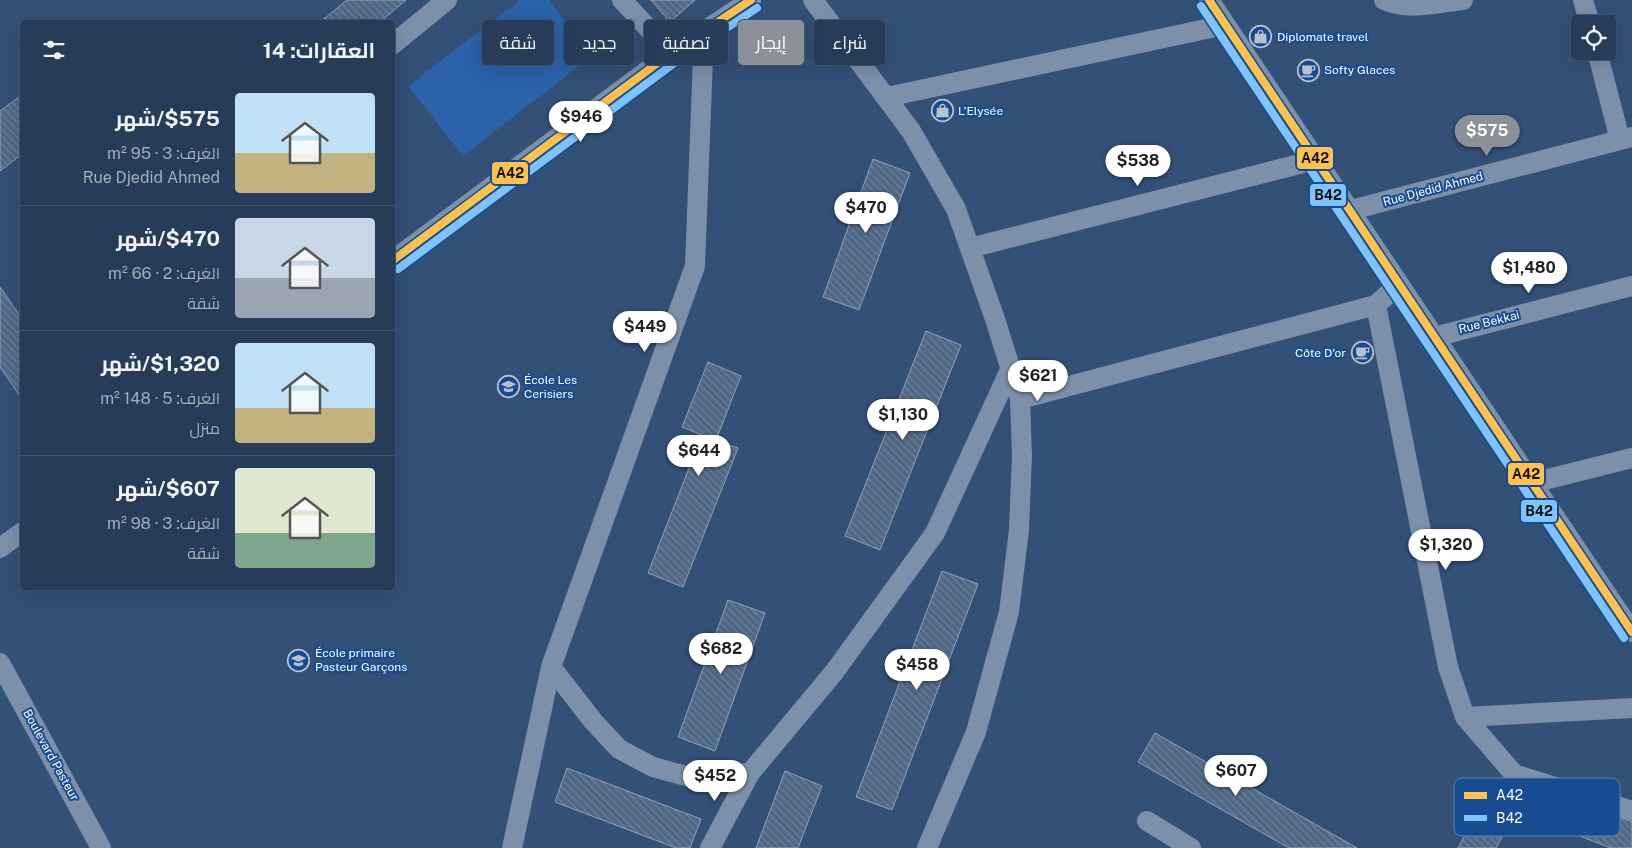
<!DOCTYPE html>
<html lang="ar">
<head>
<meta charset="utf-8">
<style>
	:root { --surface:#263c59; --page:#2e435f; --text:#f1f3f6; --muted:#a4adba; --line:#42566f; --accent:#8c9099 }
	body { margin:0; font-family:"Public Sans",Cairo,sans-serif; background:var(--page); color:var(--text); direction:rtl; height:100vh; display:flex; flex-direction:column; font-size:19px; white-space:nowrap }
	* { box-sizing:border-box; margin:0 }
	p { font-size:16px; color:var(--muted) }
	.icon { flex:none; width:28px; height:28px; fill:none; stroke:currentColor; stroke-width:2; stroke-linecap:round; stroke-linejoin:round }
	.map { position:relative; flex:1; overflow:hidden; direction:ltr }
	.side { position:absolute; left:20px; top:20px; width:375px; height:570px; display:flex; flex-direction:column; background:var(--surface); border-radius:5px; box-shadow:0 5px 20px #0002,0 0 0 1px var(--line); direction:rtl }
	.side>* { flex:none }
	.banner { position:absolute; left:410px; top:20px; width:475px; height:45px; direction:rtl; display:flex; gap:10px }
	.controls { position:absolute; left:1571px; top:15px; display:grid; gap:10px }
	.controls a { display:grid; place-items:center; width:45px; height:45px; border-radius:5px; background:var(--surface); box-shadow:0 5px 20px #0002,0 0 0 1px var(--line); font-size:25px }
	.price { position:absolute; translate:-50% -42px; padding:0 11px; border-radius:18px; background:#fff; color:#222; font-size:16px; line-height:32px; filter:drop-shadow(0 1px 2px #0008) }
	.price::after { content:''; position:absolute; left:50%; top:30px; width:15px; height:11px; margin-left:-8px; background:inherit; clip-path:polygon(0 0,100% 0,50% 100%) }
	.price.selected { background:var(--accent); color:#fff }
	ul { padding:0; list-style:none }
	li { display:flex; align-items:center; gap:15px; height:125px; padding:0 20px }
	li+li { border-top:1px solid var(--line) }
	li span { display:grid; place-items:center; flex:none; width:140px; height:100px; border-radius:5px; color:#555 }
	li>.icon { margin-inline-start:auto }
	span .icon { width:60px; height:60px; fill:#fffc; stroke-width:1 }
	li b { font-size:21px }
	h2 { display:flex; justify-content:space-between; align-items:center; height:60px; padding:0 20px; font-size:21px }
	.tag { padding:0 18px; border-radius:5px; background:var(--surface); box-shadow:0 5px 20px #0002,0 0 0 1px var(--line); font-size:18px; line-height:45px }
	.tag.selected { background:var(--accent); color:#fff }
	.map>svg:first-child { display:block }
</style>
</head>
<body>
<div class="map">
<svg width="1632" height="848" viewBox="0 0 1632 848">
	<defs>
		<pattern id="building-back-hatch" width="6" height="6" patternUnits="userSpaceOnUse" patternTransform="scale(1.25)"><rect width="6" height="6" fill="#506886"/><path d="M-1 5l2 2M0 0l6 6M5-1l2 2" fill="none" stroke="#6a7f98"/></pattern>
	</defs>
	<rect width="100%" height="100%" fill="#335077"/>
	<path fill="#2b62aa" d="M520 0H549L592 56 463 156 408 86Z"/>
	<path fill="url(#building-back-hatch)" stroke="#90a1b7" d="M347 0H406L380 22H320Z
		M651 0H695L670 22Z
		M22 95V154L0 171V111Z
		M873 159 910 173 859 310 823 297Z
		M0 287 22 319V399L0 367Z
		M926 331 961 345 880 550 845 536Z
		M708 362 741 376 716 440 738 448 683 587 648 573 702 435 682 427Z
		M942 571 978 584 892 810 856 797Z
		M728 600 765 613 715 751 678 737Z
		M1155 733 1357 848H1289L1138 762Z
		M567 768 701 819 690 848H676L555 802Z
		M785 771 822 786 798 848H756Z
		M1560 794 1632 822V848H1611L1549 824Z
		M1484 801 1513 817 1496 848H1458Z"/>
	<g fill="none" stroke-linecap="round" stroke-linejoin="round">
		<path stroke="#7c90a9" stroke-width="20" d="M622 0 671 53
			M813 0 911 131 956 209 995 319 1020 399 1022 455 1019 530 1009 612 976 732 927 848
			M1209 0 1632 632
			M1384 0C1408 11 1437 3 1463 0
			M1583 0 1590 24
			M392 45 447 0
			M1597 51 1620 140
			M887 97 1225 25
			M1351 210 1632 137
			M970 248 1315 160
			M392 261 671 53 751 0
			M1399 284 1376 305 1448 667 1465 717 1632 708
			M1434 337 1632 286
			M1020 399 1376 305
			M1532 483 1632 458
			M0 548 22 532
			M0 663 101 848
			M551 667 593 721 619 749 653 767 690 777 750 773 835 671 935 533 1010 370
			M1465 717 1514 774 1632 811
			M1147 821 1191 848
			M512 848 551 667 695 266 704 31
			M710 848 750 773"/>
		<defs>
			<path id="bus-1" d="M1209 0 1632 632
				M392 261 671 53 751 0"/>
			<path id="bus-2" d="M1201 6 1624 638
				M398 269 677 61 757 8"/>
		</defs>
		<use href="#bus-1" stroke="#174c93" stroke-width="11"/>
		<use href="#bus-2" stroke="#174c93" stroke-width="11"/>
		<use href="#bus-1" stroke="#fcc24d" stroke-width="8"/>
		<use href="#bus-2" stroke="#80c4ff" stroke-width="8"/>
	</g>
	<defs>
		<symbol id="shop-ring" viewBox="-11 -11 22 22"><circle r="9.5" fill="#174c93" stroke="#b8c2cf" stroke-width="1.5"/><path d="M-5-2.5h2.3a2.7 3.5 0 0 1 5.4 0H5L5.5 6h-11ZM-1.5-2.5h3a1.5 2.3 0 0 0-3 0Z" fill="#b8c2cf"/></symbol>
		<symbol id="cafe-ring" viewBox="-11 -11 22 22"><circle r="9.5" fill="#174c93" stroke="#b8c2cf" stroke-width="1.5"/><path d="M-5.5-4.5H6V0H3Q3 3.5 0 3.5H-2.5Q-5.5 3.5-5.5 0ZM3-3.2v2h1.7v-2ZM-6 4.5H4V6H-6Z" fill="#b8c2cf"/></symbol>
		<symbol id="school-ring" viewBox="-11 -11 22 22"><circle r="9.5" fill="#174c93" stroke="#b8c2cf" stroke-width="1.5"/><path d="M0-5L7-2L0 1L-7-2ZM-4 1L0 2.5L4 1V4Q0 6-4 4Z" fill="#b8c2cf"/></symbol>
	</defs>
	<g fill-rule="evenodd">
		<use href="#shop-ring" x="1248" y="24" width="25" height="25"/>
		<use href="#cafe-ring" x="1296" y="58" width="25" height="25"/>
		<use href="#shop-ring" x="930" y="98" width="25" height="25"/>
		<use href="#cafe-ring" x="1350" y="340" width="25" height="25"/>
		<use href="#school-ring" x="496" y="374" width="25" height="25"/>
		<use href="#school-ring" x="286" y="648" width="25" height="25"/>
	</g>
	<g text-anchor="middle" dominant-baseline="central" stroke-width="4" stroke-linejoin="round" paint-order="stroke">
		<g font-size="12" fill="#fff" stroke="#174c93" text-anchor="start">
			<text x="1277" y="37">Diplomate travel</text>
			<text x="1324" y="70">Softy Glaces</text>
			<text x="958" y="111">L’Elysée</text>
			<text x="1346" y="353" text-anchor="end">Côte D'or</text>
			<text x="524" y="380">École Les<tspan x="524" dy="14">Cerisiers</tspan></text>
			<text x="315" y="653">École primaire<tspan x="315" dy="14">Pasteur Garçons</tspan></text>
		</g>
		<g font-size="12" fill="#fff" stroke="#174c93">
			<text transform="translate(1433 189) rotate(-15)">Rue Djedid Ahmed</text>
			<text transform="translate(1489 322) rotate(-14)">Rue Bekkai</text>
			<text transform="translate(51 755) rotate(61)">Boulevard Pasteur</text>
		</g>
	</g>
	<rect x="1454" y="778" width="166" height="58" rx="8" fill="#174c93" stroke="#5d82b3" stroke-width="1"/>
	<rect x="1464" y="792" width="23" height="7" fill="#fcc24d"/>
	<rect x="1464" y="815" width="23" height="6" fill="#80c4ff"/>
	<g font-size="14" fill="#fff">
		<text x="1496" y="800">A42</text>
		<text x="1496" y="823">B42</text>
	</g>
	<g stroke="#174c93" stroke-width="2">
		<rect x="1296" y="146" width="38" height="24" rx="5" fill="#fcc24d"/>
		<rect x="491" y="161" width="38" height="24" rx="5" fill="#fcc24d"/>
		<rect x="1309" y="183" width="38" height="24" rx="5" fill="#80c4ff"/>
		<rect x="1507" y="462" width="38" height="24" rx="5" fill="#fcc24d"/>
		<rect x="1520" y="499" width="38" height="24" rx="5" fill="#80c4ff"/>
	</g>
	<g font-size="14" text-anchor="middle" font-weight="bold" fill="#111">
		<text x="1315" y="163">A42</text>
		<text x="510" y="178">A42</text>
		<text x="1328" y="200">B42</text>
		<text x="1526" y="479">A42</text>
		<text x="1539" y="516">B42</text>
	</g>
</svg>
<div class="controls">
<a><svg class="icon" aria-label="locate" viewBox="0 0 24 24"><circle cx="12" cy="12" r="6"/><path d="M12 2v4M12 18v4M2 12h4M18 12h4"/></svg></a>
</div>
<b class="price" style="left:581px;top:143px">$946</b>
<b class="price selected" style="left:1487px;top:157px">$575</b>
<b class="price" style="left:1138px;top:187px">$538</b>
<b class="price" style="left:866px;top:234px">$470</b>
<b class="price" style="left:1529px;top:294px">$1,480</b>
<b class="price" style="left:645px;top:353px">$449</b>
<b class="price" style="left:1038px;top:402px">$621</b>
<b class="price" style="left:903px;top:441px">$1,130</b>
<b class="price" style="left:699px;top:477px">$644</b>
<b class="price" style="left:1446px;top:571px">$1,320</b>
<b class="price" style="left:721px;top:675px">$682</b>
<b class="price" style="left:917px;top:691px">$458</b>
<b class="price" style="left:1236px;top:797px">$607</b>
<b class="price" style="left:715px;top:802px">$452</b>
<div class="banner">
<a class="tag">شراء</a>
<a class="tag selected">إيجار</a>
<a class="tag">تصفية</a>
<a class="tag">جديد</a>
<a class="tag">شقة</a>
</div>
<section class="side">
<h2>العقارات: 14<svg class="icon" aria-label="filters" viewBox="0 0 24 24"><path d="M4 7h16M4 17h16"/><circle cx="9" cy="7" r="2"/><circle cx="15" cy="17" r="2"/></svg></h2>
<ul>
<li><span style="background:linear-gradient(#bfe0f5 60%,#c2b280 0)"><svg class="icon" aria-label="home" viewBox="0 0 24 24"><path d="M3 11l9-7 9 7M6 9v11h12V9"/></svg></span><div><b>$575/شهر</b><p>الغرف: 3 · 95 m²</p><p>Rue Djedid Ahmed</p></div></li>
<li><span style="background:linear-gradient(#c9d6e8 60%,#9aa5b1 0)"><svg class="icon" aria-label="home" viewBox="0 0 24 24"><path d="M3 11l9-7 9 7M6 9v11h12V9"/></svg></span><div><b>$470/شهر</b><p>الغرف: 2 · 66 m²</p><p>شقة</p></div></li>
<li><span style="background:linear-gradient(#bfe0f5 65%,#c2b280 0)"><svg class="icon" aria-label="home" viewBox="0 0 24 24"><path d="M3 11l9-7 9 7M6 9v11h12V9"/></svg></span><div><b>$1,320/شهر</b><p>الغرف: 5 · 148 m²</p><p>منزل</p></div></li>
<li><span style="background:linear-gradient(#dfe7d0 65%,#7fa58c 0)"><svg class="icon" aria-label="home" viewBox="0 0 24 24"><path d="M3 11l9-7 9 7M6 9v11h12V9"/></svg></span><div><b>$607/شهر</b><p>الغرف: 3 · 98 m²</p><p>شقة</p></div></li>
</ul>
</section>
</div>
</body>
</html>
